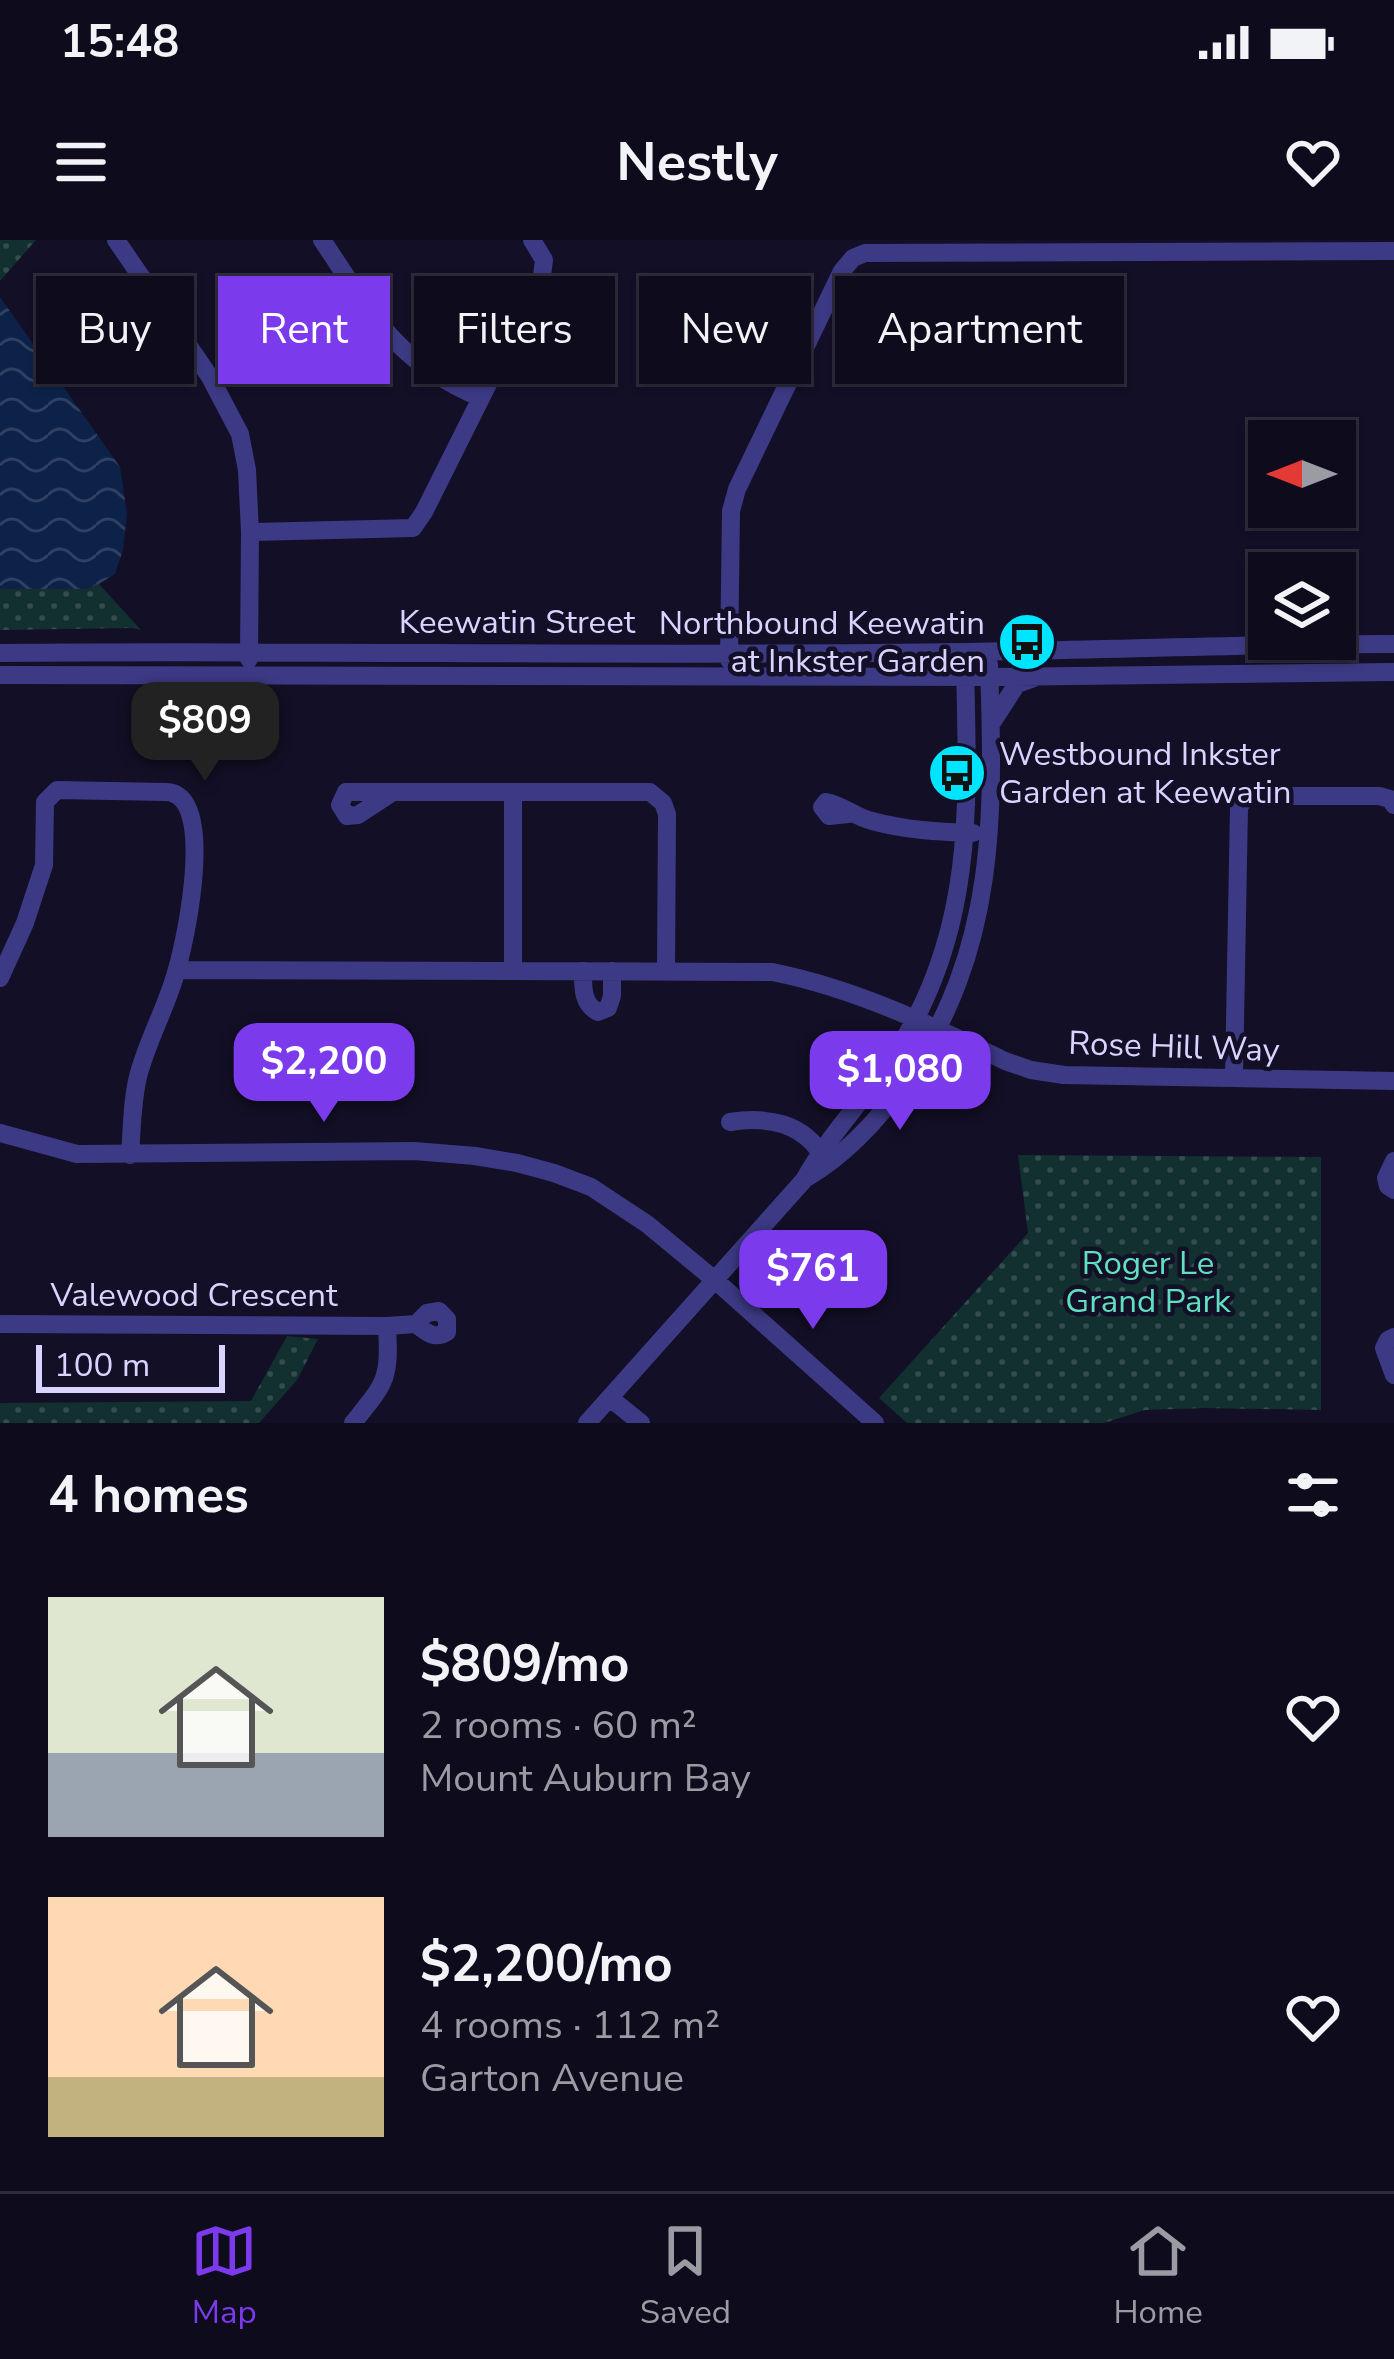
<!DOCTYPE html>
<html lang="en">
<head>
<meta charset="utf-8">
<style>
	:root { --surface:#0e0b1c; --page:#1c1929; --text:#f1f3f6; --muted:#9b9ba3; --line:#2e2b3b; --accent:#7c3aed }
	body { margin:0; font-family:"Nunito Sans",sans-serif; background:var(--page); color:var(--text); height:100vh; display:flex; flex-direction:column; font-size:45px; white-space:nowrap }
	* { box-sizing:border-box; margin:0 }
	p { font-size:39px; color:var(--muted) }
	.icon { flex:none; width:66px; height:66px; fill:none; stroke:currentColor; stroke-width:2; stroke-linecap:round; stroke-linejoin:round }
	.map { position:relative; height:1183px; overflow:hidden }
	.panel { display:flex; flex-direction:column; background:var(--surface); flex:1 }
	.panel>* { flex:none }
	.guide { position:absolute; left:36px; top:36px; width:1323px; height:108px; display:flex; gap:24px }
	.needle { width:78px; rotate:270deg }
	.controls { position:absolute; left:1248px; top:180px; display:grid; gap:24px }
	.controls a { display:grid; place-items:center; width:108px; height:108px; border-radius:0px; background:var(--surface); box-shadow:0 3px 9px #0004,0 0 0 3px var(--line); font-size:60px }
	.scale { position:absolute; left:36px; bottom:30px; width:189px; box-sizing:border-box; padding-left:12px; border:6px solid #d9d4ff; border-top:0; font-size:33px; line-height:42px; white-space:nowrap; color:#d9d4ff; -webkit-text-stroke:9px #130f26; paint-order:stroke }
	.price { position:absolute; translate:-50% -102px; padding:0 27px; border-radius:24px; background:var(--accent); color:#fff; font-size:39px; line-height:78px; filter:drop-shadow(0 3px 6px #0008) }
	.price::after { content:''; position:absolute; left:50%; top:72px; width:36px; height:27px; margin-left:-18px; background:inherit; clip-path:polygon(0 0,100% 0,50% 100%) }
	.price.active { background:#222; color:#fff }
	ul { padding:0; list-style:none }
	li { display:flex; align-items:center; gap:36px; height:300px; padding:0 48px }
	li span { display:grid; place-items:center; flex:none; width:336px; height:240px; border-radius:0px; color:#555 }
	li>.icon { margin-inline-start:auto }
	span .icon { width:144px; height:144px; fill:#fffc; stroke-width:1 }
	li b { font-size:51px }
	h2 { display:flex; justify-content:space-between; align-items:center; height:144px; padding:0 48px; font-size:51px }
	.pill { padding:0 42px; border-radius:0px; background:var(--surface); box-shadow:0 3px 9px #0004,0 0 0 3px var(--line); font-size:42px; line-height:108px }
	.pill.active { background:var(--accent); color:#fff }
	.status { display:flex; justify-content:space-between; align-items:center; height:84px; padding:0 60px; background:var(--surface); direction:ltr }
	.status svg { height:33px; fill:currentColor }
	header { display:flex; justify-content:space-between; align-items:center; height:156px; padding:0 48px; background:var(--surface); font-size:54px; font-weight:700 }
	.menu { display:flex; justify-content:space-around; align-items:center; height:168px; border-top:3px solid var(--line); background:var(--surface); font-size:33px; color:var(--muted) }
	.menu a { display:grid; justify-items:center; gap:6px }
	.menu .active { color:var(--accent) }
	.map>svg:first-child { display:block }
</style>
</head>
<body>
<div class="status"><b>15:48</b><svg viewBox="0 0 49 12"><path d="M0 12V9h3v3zM5 12V6h3v6zM10 12V3h3v9zM15 12V0h3v12zM26 1h20v11H26zM47 4h2v5h-2z"/></svg></div>
<header><svg class="icon" aria-label="menu" viewBox="0 0 24 24"><path d="M4 6h16M4 12h16M4 18h16"/></svg>Nestly<svg class="icon" aria-label="heart" viewBox="0 0 24 24"><path d="M12 20l-8-8c-3-5 5-10 8-4 3-6 11-1 8 4z"/></svg></header>
<div class="map">
<svg width="1394" height="1183" viewBox="0 0 1394 1183">
	<defs>
		<pattern id="park-dots" width="8" height="8" patternUnits="userSpaceOnUse" patternTransform="scale(3)"><rect width="8" height="8" fill="#12302f"/><path d="M2 2h.1M6 6h.1" fill="none" stroke="#344d4e" stroke-width="1.8" stroke-linecap="round"/></pattern>
		<pattern id="water-waves" width="16" height="10" patternUnits="userSpaceOnUse" patternTransform="scale(3)"><rect width="16" height="10" fill="#0c2248"/><path d="M0 5q4-4 8 0t8 0" fill="none" stroke="#2f4163"/></pattern>
	</defs>
	<rect width="100%" height="100%" fill="#130f26"/>
	<path fill="url(#park-dots)" d="M0 0H36L0 41Z
		M99 344 141 390 132 388 0 390V349H85Z
		M1018 915 1321 917V1170L1205 1168 1145 1170 1104 1183H907L879 1158 1028 993Z
		M287 1096 318 1099 297 1140 259 1183H0V1163L251 1161Z"/>
	<path fill="url(#water-waves)" d="M0 57 120 227 127 274 123 310 115 334 99 344 85 349H0Z"/>
	<g fill="none" stroke-linecap="round" stroke-linejoin="round">
		<path stroke="#3d3a85" stroke-width="18" d="M116 0 210 137 240 194 247 230 250 292 249 419
			M322 0C372 74 394 121 481 158
			M250 292 413 288 424 272 542 36 544 20 532 0
			M0 413C322 410 644 417 966 412 1109 410 1251 404 1394 404
			M729 420 731 271 737 249 842 31 853 18 865 13 1394 11
			M0 435 989 437 1394 432
			M993 481 1017 444 1034 438
			M393 552 358 575 347 576 340 565 346 552H650L663 563 667 574 666 730
			M848 574 829 576 822 567 826 562C843 565 855 577 872 581 905 590 939 592 973 593
			M177 730 772 732C854 748 931 785 1005 821L1031 830 1064 835 1394 841
			M513 731V554
			M583 731C583 747 582 764 598 772L608 768 612 756V731
			M0 738 25 683 44 625 45 562 57 550 166 552C217 553 186 698 177 729 168 764 149 797 139 833 132 858 132 888 130 915
			M1234 837 1239 567 1245 558 1253 556H1379L1390 559 1394 565
			M730 882C768 876 804 883 824 918
			M0 893 77 914 414 911 475 916 517 923 554 933 591 947 647 984 716 1041 875 1183
			M1394 921 1386 938 1388 946 1394 950
			M808 937C848 913 879 879 906 841 997 709 994 577 989 424
			M0 1084 387 1086 416 1084 427 1073 439 1071 447 1079V1092C434 1100 426 1092 416 1084
			M1394 1097 1388 1100 1384 1108 1394 1135
			M610 1158 641 1183
			M353 1183C386 1142 390 1140 387 1086
			M587 1183 804 940C831 891 872 852 901 804 975 685 968 560 965 426"/>
	</g>
	<defs>
		<symbol id="bus-disc" viewBox="-11 -11 22 22"><circle r="9.5" fill="#00e5ff" stroke="#130f26"/><path d="M-5-6H5V4H4V6H2V4H-2V6H-4V4H-5ZM-3.5-4V0h7V-4ZM-3.5 1.2v1.5H-2V1.2ZM2 1.2v1.5H3.5V1.2Z" fill="#111"/></symbol>
	</defs>
	<g fill-rule="evenodd">
		<use href="#bus-disc" x="994" y="369" width="66" height="66"/>
		<use href="#bus-disc" x="924" y="500" width="66" height="66"/>
	</g>
	<g text-anchor="middle" dominant-baseline="central" stroke-width="9" stroke-linejoin="round" paint-order="stroke">
		<g font-size="33" fill="#d9d4ff" stroke="#130f26">
			<text x="517" y="382">Keewatin Street</text>
			<text transform="translate(1174 807) rotate(2)">Rose Hill Way</text>
			<text x="194" y="1055">Valewood Crescent</text>
		</g>
		<g font-size="33" fill="#d9d4ff" stroke="#130f26" text-anchor="end">
			<text x="985" y="383">Northbound Keewatin<tspan x="985" dy="38">at Inkster Garden</tspan></text>
			<text x="999" y="514" text-anchor="start">Westbound Inkster<tspan x="999" dy="38">Garden at Keewatin</tspan></text>
		</g>
		<g font-size="33" fill="#5fe0c0" stroke="#130f26">
			<text x="1148" y="1023">Roger Le<tspan x="1148" dy="38">Grand Park</tspan></text>
		</g>
	</g>
</svg>
<div class="controls">
<a><svg class="needle" viewBox="-14 -14 28 28"><path d="M0-13l5 13h-10z" fill="#e53935"/><path d="M0 13l5-13h-10z" fill="#9b9ba3"/></svg></a>
<a><svg class="icon" aria-label="layers" viewBox="0 0 24 24"><path d="M12 4l9 5-9 5-9-5zM3 14l9 5 9-5"/></svg></a>
</div>
<div class="scale">100 m</div>
<b class="price active" style="left:205px;top:544px">$809</b>
<b class="price" style="left:324px;top:885px">$2,200</b>
<b class="price" style="left:900px;top:893px">$1,080</b>
<b class="price" style="left:813px;top:1092px">$761</b>
<div class="guide">
<a class="pill">Buy</a>
<a class="pill active">Rent</a>
<a class="pill">Filters</a>
<a class="pill">New</a>
<a class="pill">Apartment</a>
</div>
</div>
<section class="panel">
<h2>4 homes<svg class="icon" aria-label="filters" viewBox="0 0 24 24"><path d="M4 7h16M4 17h16"/><circle cx="9" cy="7" r="2"/><circle cx="15" cy="17" r="2"/></svg></h2>
<ul>
<li><span style="background:linear-gradient(#dfe7d0 65%,#9aa5b1 0)"><svg class="icon" aria-label="home" viewBox="0 0 24 24"><path d="M3 11l9-7 9 7M6 9v11h12V9"/></svg></span><div><b>$809/mo</b><p>2 rooms · 60 m²</p><p>Mount Auburn Bay</p></div><svg class="icon" aria-label="heart" viewBox="0 0 24 24"><path d="M12 20l-8-8c-3-5 5-10 8-4 3-6 11-1 8 4z"/></svg></li>
<li><span style="background:linear-gradient(#ffd9b3 75%,#c2b280 0)"><svg class="icon" aria-label="home" viewBox="0 0 24 24"><path d="M3 11l9-7 9 7M6 9v11h12V9"/></svg></span><div><b>$2,200/mo</b><p>4 rooms · 112 m²</p><p>Garton Avenue</p></div><svg class="icon" aria-label="heart" viewBox="0 0 24 24"><path d="M12 20l-8-8c-3-5 5-10 8-4 3-6 11-1 8 4z"/></svg></li>
</ul>
</section>
<nav class="menu">
<a class="active"><svg class="icon" aria-label="map" viewBox="0 0 24 24"><path d="M3 6l6-2 6 2 6-2v14l-6 2-6-2-6 2zM9 4v14M15 6v14"/></svg>Map</a>
<a><svg class="icon" aria-label="saved" viewBox="0 0 24 24"><path d="M7 4h10v16l-5-4-5 4z"/></svg>Saved</a>
<a><svg class="icon" aria-label="home" viewBox="0 0 24 24"><path d="M3 11l9-7 9 7M6 9v11h12V9"/></svg>Home</a>
</nav>
</body>
</html>
